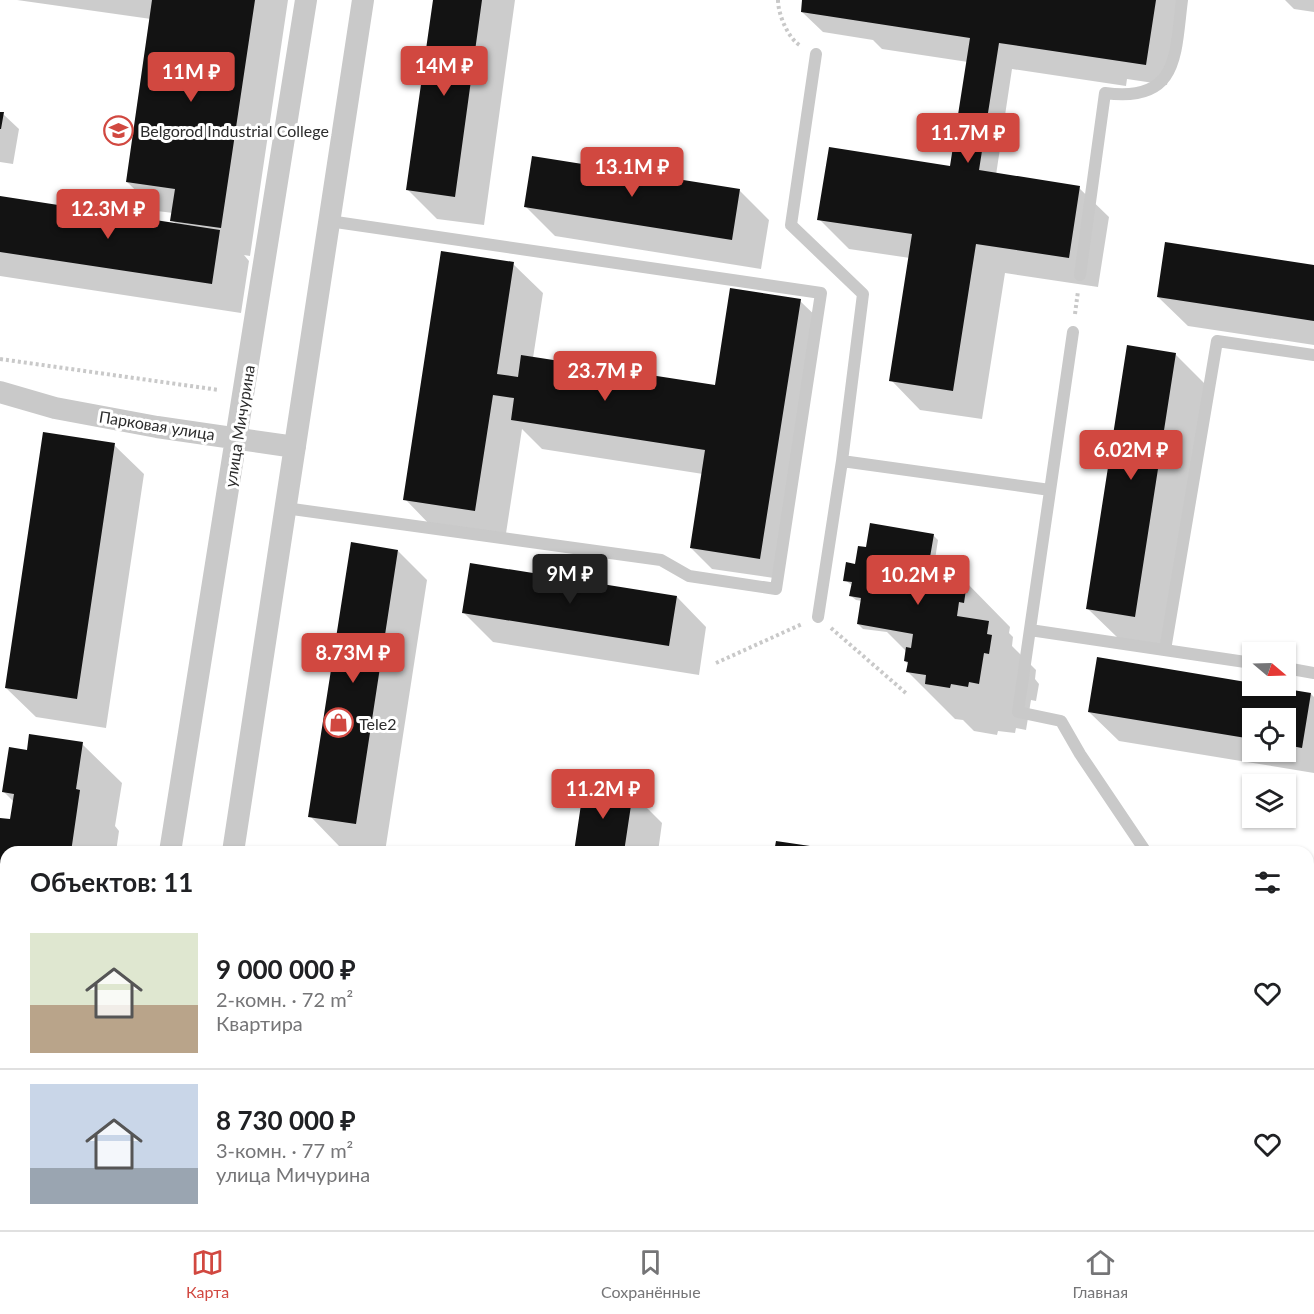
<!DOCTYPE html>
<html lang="ru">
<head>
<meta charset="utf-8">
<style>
	:root { --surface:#fff; --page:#f2f2f2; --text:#202124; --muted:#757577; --line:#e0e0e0; --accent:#d14840 }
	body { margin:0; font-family:Lato,sans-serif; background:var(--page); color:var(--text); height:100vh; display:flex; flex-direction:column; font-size:22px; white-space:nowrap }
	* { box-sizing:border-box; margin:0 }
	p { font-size:20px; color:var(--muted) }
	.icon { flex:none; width:33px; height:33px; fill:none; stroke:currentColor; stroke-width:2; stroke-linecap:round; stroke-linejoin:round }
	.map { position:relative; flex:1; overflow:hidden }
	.side { position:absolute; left:0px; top:846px; width:1314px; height:384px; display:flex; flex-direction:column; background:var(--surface); border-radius:18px 18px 0 0; box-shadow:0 2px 4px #0004 }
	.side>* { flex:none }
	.needle { width:39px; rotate:109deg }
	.buttons { position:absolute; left:1242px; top:642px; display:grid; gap:12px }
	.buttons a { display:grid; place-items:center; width:54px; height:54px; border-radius:0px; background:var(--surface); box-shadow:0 2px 4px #0004; font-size:30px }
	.price { position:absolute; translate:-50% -51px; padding:0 14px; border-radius:6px; background:var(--accent); color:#fff; font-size:20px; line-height:39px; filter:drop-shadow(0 2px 3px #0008) }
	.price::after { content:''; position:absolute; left:50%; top:36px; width:18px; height:14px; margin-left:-9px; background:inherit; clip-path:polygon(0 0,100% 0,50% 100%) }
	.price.selected { background:#222; color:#fff }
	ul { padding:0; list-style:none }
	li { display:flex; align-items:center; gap:18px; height:150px; padding:0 30px }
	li+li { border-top:2px solid var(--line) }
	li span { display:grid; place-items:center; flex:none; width:168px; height:120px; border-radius:0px; color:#555 }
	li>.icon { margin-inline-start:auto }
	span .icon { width:72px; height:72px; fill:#fffc; stroke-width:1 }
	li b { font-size:26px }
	h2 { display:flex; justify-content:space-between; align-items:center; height:72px; padding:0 30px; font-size:26px }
	.dock { display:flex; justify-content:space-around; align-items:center; height:84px; border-top:2px solid var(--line); background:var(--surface); font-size:16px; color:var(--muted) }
	.dock a { display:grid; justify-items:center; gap:3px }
	.dock .selected { color:var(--accent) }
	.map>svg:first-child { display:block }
</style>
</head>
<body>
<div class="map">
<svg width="1314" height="1230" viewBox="0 0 1314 1230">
	<rect width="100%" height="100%" fill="#fff"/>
	<path fill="#0003" fill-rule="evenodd" d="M17 0H288L250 256 244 255 249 261 241 313 0 276V198L177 225 172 220 173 213 157 211 127 182 151 19Z
		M434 0H515L484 225 437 219 408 190Z
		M804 0H1180L1167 85 1127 79 1126 86 1012 69 996 175 1079 188 1109 217 1098 287 1005 273 982 419 920 410 891 380 910 258 849 249 819 219 955 168 968 62 882 49 873 40 823 32 802 12Z
		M1285 0H1314V12L1294 9Z
		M0 113 3 114 19 129 13 164 0 162Z
		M739 190 769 220 761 269 555 236 525 206Z
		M513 264 543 293 533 358 714 386 800 301 821 321 781 579 712 569 691 548 703 474 542 449 522 429 505 540 434 529 405 499Z
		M1314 266V345L1188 326 1158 297Z
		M1175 354 1205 384 1164 646 1118 638 1088 609Z
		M114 445 144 474 106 728 36 717 6 688Z
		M933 535 938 540 934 566 944 567 955 578 963 579 1010 627 1009 633 1013 637 1012 646 1036 670 1035 679 1039 684 1036 701 1031 700 1026 730 1016 728 1015 733 998 731 997 735 974 731 963 720 955 719 908 672 909 665 905 661 907 652 887 632 863 629 858 624 862 601 856 600 851 596 853 586 845 580 867 549Z
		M398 551 427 580 385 852H380L339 846 310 816Z
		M677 597 706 627 699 675 493 642 463 612Z
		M1098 659 1311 694 1314 697V773L1119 741 1089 712ZM1252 718H1286V752H1252Z
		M82 744 122 783 115 826 119 831 116 852H6V910L0 909V819L11 821 14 802 3 791 28 752Z
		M633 794 662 823 658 852H575Z
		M1308 1028 1314 1029V1106H1308Z
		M0 1073 6 1078V1120L0 1160Z
		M233 1224H339L338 1230H232Z
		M1002 1224H1276L1275 1230H1012L1008 1229Z"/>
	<path fill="#131313" d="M152 0H255L221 228 170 221 175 189 126 182Z
		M433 0H482L455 197 406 190Z
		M802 0H1156L1146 65 999 43 979 170 1080 186 1069 258 976 244 953 391 889 381 912 234 817 220 829 147 950 166 970 38 801 12Z
		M0 112H4L1 129H0Z
		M532 156 740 189 732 240 524 207Z
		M0 196 220 230 212 284 0 252Z
		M1165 242 1314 265V321L1157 297Z
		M441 251 514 262 497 374 518 377 521 355 715 385 730 288 801 299 760 559 690 548 705 450 511 420 514 398 493 395 475 511 403 500Z
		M1127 345 1176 353 1135 617 1086 609Z
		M43 432 115 443 77 699 5 688Z
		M870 523 934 534 929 563 945 566 944 575 963 578 961 588 966 589 964 603 959 602 957 616 989 621 987 634 992 635 989 654 984 653 979 684 969 682 968 687 951 684 950 688 925 684 926 675 906 672 908 662 904 661 906 647 911 648 913 634 857 624 861 598 849 596 852 582 843 581 846 562 855 564 858 546 866 547Z
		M351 542 398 550 356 824 308 817Z
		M470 563 677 596 669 646 462 613Z
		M1097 657 1252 683V686H1268L1311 693 1302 748 1286 745V718H1252V739L1088 712Z
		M29 734 83 742 76 789 80 790 71 852H6V877L0 876V818L10 819 14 794 2 792 9 747 27 750Z
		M584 784 633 792 624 852H574Z
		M776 841 844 851V852H774Z
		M1308 1027 1314 1028V1082L1308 1081Z
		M1308 1200 1314 1201V1230H1287L1288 1224H1308Z
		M231 1224H306L305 1230H230Z
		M1131 1224H1242L1241 1230H1160Z"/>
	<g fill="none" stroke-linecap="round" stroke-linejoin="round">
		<path stroke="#c9c9c9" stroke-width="4" stroke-dasharray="3 3" stroke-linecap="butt" d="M778 0C778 14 788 39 801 46
			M1075 314 1078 291
			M0 359 219 390
			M831 628 907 694
			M716 663 802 624
			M0 914 6 915
			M0 957 6 958
			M0 1051 6 1052
			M0 1216 6 1177"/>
		<path stroke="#c9c9c9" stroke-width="12" d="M816 54 791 225 863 294 842 461 1050 490
			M1080 275 1105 93C1179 103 1175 55 1182 0
			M1073 332 1018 712 1061 721 1080 754 1146 852
			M285 508 661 560 689 576 776 589 821 293 329 221
			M818 617 842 461
			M1030 630 1252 663
			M1165 650 1217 341 1314 355
			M1286 668 1314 673
			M1308 918 1314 876
			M1308 1007 1314 1008
			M940 1224 982 1230
			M339 1230 340 1224
			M1266 1230V1224"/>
		<path stroke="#c9c9c9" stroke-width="22" d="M0 392 55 408 157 427 295 447
			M170 852 306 0
			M233 852 363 0
			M1308 1140 1314 1141
			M115 1230 116 1224
			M175 1230 176 1224"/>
	</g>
	<defs>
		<symbol id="university-ring" viewBox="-11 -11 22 22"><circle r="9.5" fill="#fff" stroke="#d14840" stroke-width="1.5"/><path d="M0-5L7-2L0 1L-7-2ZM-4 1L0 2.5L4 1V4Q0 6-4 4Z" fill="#d14840"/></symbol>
		<symbol id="shop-ring" viewBox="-11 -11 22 22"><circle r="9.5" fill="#fff" stroke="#d14840" stroke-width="1.5"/><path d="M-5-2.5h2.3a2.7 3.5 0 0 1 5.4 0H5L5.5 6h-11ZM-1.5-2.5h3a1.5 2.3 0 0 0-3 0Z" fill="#d14840"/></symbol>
	</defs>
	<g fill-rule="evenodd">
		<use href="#university-ring" x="102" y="114" width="33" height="33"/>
		<use href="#shop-ring" x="322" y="706" width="33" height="33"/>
	</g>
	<g text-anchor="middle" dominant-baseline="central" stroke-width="6" stroke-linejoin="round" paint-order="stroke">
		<g font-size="16" fill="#2c2c2c" stroke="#fff" text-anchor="start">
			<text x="140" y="130">Belgorod Industrial College</text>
			<text x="359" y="723">Tele2</text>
		</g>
		<g font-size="16" fill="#2c2c2c" stroke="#fff">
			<text transform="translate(157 425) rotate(9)">Парковая улица</text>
			<text transform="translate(239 426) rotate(-81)">улица Мичурина</text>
		</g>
	</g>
</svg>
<div class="buttons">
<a><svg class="needle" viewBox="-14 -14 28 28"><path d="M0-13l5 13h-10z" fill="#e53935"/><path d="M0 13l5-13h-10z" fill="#757577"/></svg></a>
<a><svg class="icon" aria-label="locate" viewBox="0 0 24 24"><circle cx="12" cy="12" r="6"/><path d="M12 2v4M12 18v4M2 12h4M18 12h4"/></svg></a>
<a><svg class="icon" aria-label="layers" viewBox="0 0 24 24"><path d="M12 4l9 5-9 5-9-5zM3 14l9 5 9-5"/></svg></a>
</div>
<b class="price" style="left:444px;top:97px">14M ₽</b>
<b class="price" style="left:191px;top:103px">11M ₽</b>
<b class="price" style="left:968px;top:164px">11.7M ₽</b>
<b class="price" style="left:632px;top:198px">13.1M ₽</b>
<b class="price" style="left:108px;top:240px">12.3M ₽</b>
<b class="price" style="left:605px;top:402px">23.7M ₽</b>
<b class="price" style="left:1131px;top:481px">6.02M ₽</b>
<b class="price selected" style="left:570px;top:605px">9M ₽</b>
<b class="price" style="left:918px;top:606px">10.2M ₽</b>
<b class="price" style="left:353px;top:684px">8.73M ₽</b>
<b class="price" style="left:603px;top:820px">11.2M ₽</b>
<section class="side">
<h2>Объектов: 11<svg class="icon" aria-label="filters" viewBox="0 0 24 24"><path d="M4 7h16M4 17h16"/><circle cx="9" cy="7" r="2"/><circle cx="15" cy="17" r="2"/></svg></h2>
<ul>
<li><span style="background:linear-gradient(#dfe7d0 60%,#b9a48a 0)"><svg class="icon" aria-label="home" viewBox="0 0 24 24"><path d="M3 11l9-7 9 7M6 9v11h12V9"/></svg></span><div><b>9 000 000 ₽</b><p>2-комн. · 72 m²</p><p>Квартира</p></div><svg class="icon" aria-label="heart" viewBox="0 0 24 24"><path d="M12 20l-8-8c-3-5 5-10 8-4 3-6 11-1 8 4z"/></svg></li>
<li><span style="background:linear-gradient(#c9d6e8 70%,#9aa5b1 0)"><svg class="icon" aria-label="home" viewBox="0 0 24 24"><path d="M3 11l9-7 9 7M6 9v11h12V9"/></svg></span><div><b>8 730 000 ₽</b><p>3-комн. · 77 m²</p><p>улица Мичурина</p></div><svg class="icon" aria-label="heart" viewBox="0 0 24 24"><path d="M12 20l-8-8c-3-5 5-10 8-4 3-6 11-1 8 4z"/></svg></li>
</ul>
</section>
</div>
<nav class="dock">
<a class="selected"><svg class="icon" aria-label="map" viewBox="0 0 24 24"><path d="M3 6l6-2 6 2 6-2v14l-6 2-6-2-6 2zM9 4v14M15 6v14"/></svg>Карта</a>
<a><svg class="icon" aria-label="saved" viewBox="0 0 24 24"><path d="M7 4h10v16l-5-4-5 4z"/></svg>Сохранённые</a>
<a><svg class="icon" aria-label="home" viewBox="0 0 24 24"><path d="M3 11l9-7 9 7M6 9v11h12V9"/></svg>Главная</a>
</nav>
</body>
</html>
